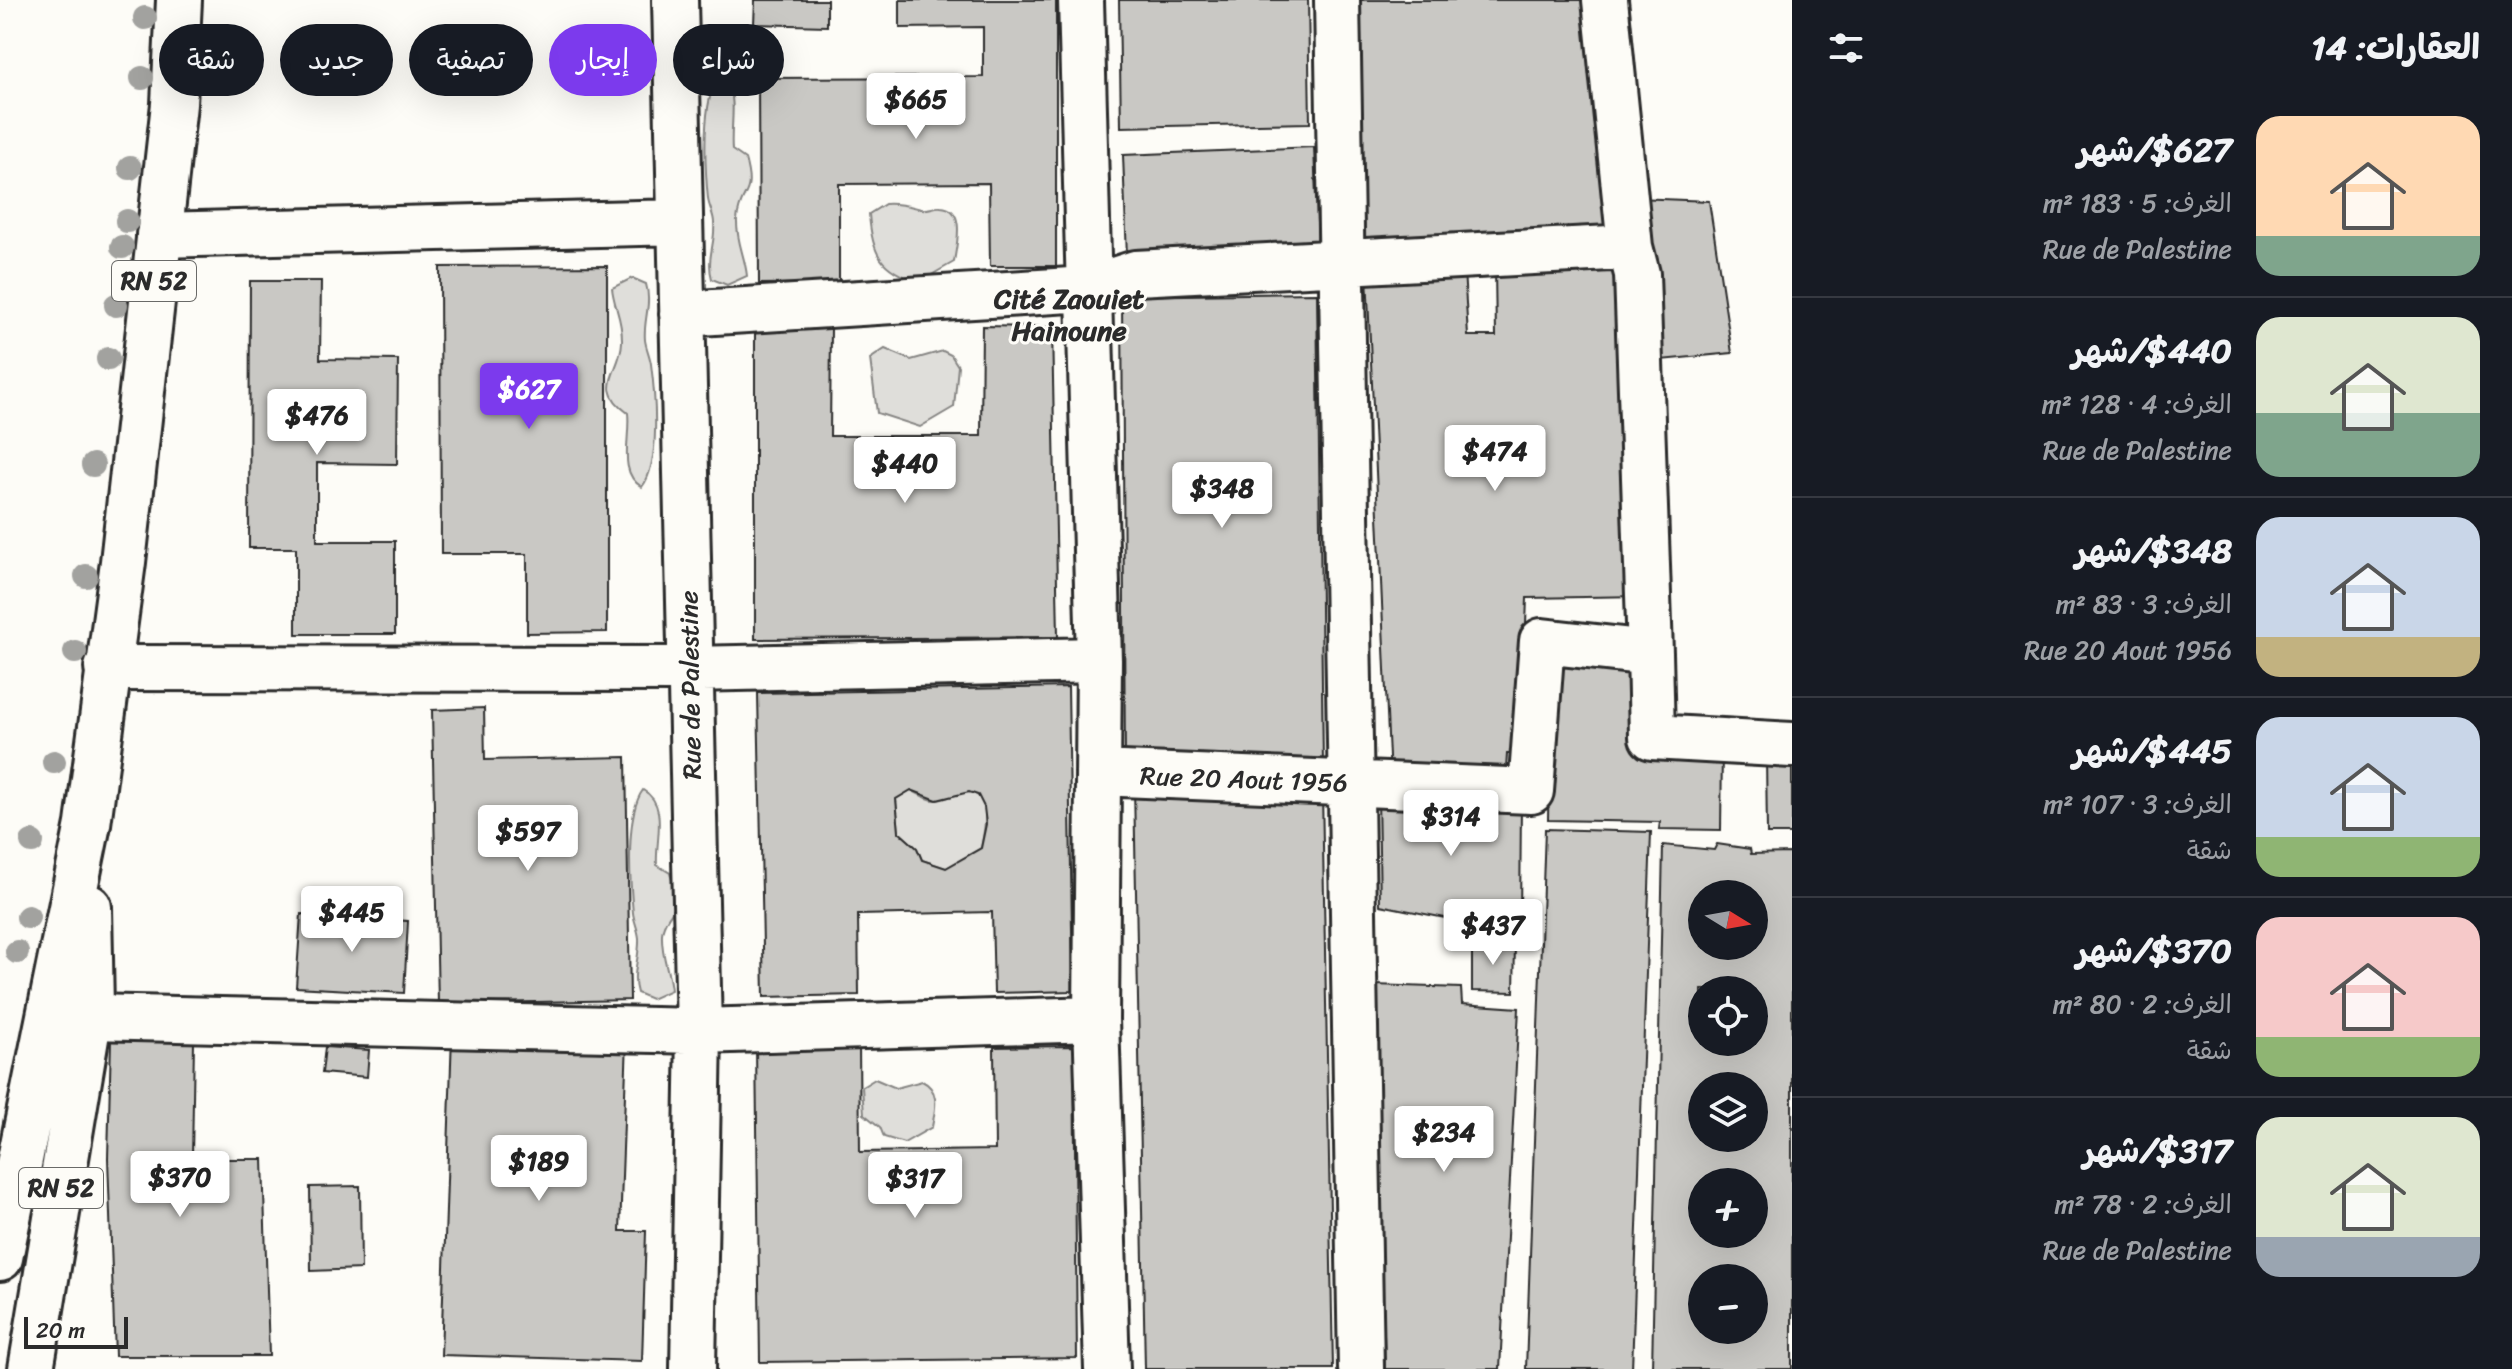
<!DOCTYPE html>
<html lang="ar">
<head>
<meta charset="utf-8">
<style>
	:root { --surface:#171b24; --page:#242831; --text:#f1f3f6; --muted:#9ea1a6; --line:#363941; --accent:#7c3aed }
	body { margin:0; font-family:Sriracha,"Playpen Sans Arabic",sans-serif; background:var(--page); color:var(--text); direction:rtl; height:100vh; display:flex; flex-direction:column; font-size:30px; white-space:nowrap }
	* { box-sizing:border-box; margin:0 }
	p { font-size:26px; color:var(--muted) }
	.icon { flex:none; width:44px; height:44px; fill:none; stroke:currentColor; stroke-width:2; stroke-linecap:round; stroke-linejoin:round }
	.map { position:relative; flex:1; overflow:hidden; direction:ltr }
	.side { display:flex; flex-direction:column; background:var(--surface); width:720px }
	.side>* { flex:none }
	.guide { position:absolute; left:24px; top:24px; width:760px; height:72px; direction:rtl; display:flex; gap:16px }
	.needle { width:52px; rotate:101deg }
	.fabs { position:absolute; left:1688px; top:880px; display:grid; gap:16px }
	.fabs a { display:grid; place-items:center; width:80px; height:80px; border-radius:50%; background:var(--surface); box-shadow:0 8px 32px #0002; font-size:40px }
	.scale { position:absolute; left:24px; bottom:20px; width:104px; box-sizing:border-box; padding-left:8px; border:4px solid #2b2b2b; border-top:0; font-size:22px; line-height:28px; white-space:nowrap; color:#2b2b2b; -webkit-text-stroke:6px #fdfcf7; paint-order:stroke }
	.price { position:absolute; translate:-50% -68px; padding:0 18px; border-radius:8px; background:#fff; color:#222; font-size:26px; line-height:52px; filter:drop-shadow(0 2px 4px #0008) }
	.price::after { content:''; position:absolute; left:50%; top:48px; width:24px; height:18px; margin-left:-12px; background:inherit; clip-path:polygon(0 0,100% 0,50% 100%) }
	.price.current { background:var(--accent); color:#fff }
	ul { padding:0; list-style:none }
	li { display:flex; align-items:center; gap:24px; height:200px; padding:0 32px }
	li+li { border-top:2px solid var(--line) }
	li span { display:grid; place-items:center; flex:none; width:224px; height:160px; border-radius:24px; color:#555 }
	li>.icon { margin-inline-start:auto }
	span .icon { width:96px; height:96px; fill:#fffc; stroke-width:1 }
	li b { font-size:34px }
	h2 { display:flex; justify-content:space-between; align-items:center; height:96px; padding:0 32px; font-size:34px }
	.chip { padding:0 28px; border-radius:36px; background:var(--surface); box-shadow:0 8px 32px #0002; font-size:28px; line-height:72px }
	.chip.current { background:var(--accent); color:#fff }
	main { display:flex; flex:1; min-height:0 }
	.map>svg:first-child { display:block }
</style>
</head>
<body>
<main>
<section class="side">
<h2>العقارات: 14<svg class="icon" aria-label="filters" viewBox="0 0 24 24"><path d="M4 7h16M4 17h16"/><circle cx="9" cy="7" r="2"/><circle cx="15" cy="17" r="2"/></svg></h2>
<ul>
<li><span style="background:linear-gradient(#ffd9b3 75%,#7fa58c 0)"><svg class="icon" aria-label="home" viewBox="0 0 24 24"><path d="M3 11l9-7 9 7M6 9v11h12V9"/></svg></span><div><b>$627/شهر</b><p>الغرف: 5 · 183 m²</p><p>Rue de Palestine</p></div></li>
<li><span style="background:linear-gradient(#dfe7d0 60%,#7fa58c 0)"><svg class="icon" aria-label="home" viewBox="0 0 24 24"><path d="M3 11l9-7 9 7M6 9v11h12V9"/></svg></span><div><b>$440/شهر</b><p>الغرف: 4 · 128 m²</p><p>Rue de Palestine</p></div></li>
<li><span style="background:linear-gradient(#c9d6e8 75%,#c2b280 0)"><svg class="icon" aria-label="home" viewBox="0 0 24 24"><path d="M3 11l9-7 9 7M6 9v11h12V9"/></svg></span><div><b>$348/شهر</b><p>الغرف: 3 · 83 m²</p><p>Rue 20 Aout 1956</p></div></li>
<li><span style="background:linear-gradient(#c9d6e8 75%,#8fb573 0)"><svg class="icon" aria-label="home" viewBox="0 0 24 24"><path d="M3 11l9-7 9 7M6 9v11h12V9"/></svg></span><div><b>$445/شهر</b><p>الغرف: 3 · 107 m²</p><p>شقة</p></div></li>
<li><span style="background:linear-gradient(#f6c9c9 75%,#8fb573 0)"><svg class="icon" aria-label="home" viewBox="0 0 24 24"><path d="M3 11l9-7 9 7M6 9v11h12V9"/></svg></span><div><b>$370/شهر</b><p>الغرف: 2 · 80 m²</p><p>شقة</p></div></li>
<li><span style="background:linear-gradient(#dfe7d0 75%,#9aa5b1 0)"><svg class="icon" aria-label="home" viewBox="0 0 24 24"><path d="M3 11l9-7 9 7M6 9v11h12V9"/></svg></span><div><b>$317/شهر</b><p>الغرف: 2 · 78 m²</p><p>Rue de Palestine</p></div></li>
</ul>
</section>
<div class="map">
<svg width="1792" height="1369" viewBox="0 0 1792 1369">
	<rect width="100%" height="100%" fill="#fdfcf7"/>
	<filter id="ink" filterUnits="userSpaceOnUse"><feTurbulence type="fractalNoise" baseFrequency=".0125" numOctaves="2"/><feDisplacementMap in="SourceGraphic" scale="16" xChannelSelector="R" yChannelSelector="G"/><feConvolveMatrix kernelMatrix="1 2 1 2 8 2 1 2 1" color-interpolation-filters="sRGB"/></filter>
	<g filter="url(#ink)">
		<path fill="#dfdeda" stroke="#858482" stroke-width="2" d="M719 76 728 81C737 104 730 126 732 150L745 159C756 199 740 188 737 220 736 241 745 256 747 276L727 285 712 279C706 258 716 243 714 223 714 215 709 207 708 199 705 169 701 99 719 76Z
			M885 204C899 203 909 206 922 209 929 210 935 206 941 207 967 208 956 247 954 262L919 282C880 270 872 254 869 214Z
			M632 278 646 284C652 305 643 320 645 340 646 348 650 356 651 364 655 394 661 463 642 487 617 473 631 438 628 413 592 387 621 373 622 342 623 321 614 307 612 288Z
			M885 349 911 360 943 351 951 355 958 366 954 407 920 427 877 413 870 359Z
			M643 790C669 805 655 840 657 865L670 873C672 882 679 896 675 905 671 917 663 920 662 934 661 955 669 970 671 990L651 999 637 993C631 973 640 958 639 938 638 929 634 921 633 913 630 883 625 814 643 790Z
			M911 790C919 794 927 800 936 800 946 800 957 792 967 792 994 793 984 832 981 848L946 868 922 860 917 848 899 832 896 799Z
			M875 1079 896 1088 922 1081C941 1090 935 1110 932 1127L904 1143 884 1137 880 1127 864 1114 862 1087Z"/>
		<path fill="#c9c8c4" stroke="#2b2b2b" stroke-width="2" fill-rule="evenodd" d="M755 0H827V26L754 24Z
			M900 0H1056V266H990L989 183 839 184V283L759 284 758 78 983 77V27L900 28Z
			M1119 0H1308L1310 123 1121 127Z
			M1350 0H1592L1618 232 1357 246Z
			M1314 147 1318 249 1127 257 1123 155Z
			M1636 198 1709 201 1732 353 1651 361Z
			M1631 262 1642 596 1527 598 1521 754H1507L1505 784 1390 779 1367 274 1464 270 1468 336H1496L1495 268Z
			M607 266V632L527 633V554H441L440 267Z
			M250 281H321L320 359 398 360 397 464 317 463V541H395V634H296V548H249Z
			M1317 293 1323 765 1125 763 1122 296Z
			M982 326 1052 327 1058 637 755 639V333L831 327 830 436H981Z
			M1551 650 1638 668 1636 749 1722 750 1721 830 1659 829 1660 822 1548 820Z
			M1068 687 1073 991 994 993 992 912 858 915 859 995 764 997 758 693ZM911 790 937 800 969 792 978 795 984 807 986 824 981 848 946 868 922 860 917 848 899 832 896 799Z
			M484 708 485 760 626 757 630 1000 438 1004 432 710Z
			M1766 756H1792V834H1767Z
			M1134 786 1322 793 1333 1369H1145Z
			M1378 797 1521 802 1520 922 1455 920 1380 905Z
			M1545 829 1651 832 1632 1369H1526Z
			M1717 844 1750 849 1751 854 1792 853V1369H1652L1663 845 1714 850ZM1702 894H1754V946H1702ZM1702 990H1754V1042H1702ZM1702 1086H1754V1138H1702ZM1702 1182H1754V1234H1702ZM1702 1278H1754V1330H1702Z
			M301 914 408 921 404 993 296 987Z
			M1472 943 1515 944 1514 992 1472 991Z
			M1374 985 1461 988 1462 1004 1519 1008 1500 1369H1385Z
			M452 1035 627 1040 620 1231H646L642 1361 441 1355Z
			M111 1040 194 1041 192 1159H263L269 1356H115L108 1158Z
			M859 1045 860 1152 995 1150 994 1047 1074 1046 1077 1358 760 1362 756 1047Z
			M325 1047 369 1050 367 1077 322 1073Z
			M360 1186 361 1269 311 1271 310 1187Z"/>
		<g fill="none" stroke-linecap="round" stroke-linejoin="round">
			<defs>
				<path id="minor" d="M675 0 699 1031 693 1369
					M1081 0 1099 660 1096 1019 1107 1369
					M1337 0 1361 1369
					M1605 0 1630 247 1637 274 1650 653
					M159 235 680 222
					M682 314 1087 289 1136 273 1630 247
					M107 668 690 669 1099 660
					M1098 773 1531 791 1542 641 1650 653 1652 737 1792 745
					M90 1017 699 1031 1096 1019"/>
				<path id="major" d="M0 1258 88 824 123 562 174 104 179 0
					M31 1369 91 1008 89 907"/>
			</defs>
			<use href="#minor" stroke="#2b2b2b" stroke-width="50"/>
			<use href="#major" stroke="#2b2b2b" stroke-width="50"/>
			<use href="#minor" stroke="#fdfcf7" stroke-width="44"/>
			<use href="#major" stroke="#fdfcf7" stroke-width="44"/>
		</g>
		<g fill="#a2a29f">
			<circle cx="145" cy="18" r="12"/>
			<circle cx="142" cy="78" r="12"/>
			<circle cx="130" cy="168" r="12"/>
			<circle cx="127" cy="221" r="12"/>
			<circle cx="122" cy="247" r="12"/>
			<circle cx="116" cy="305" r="12"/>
			<circle cx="108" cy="359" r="12"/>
			<circle cx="93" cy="465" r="12"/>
			<circle cx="86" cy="576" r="12"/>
			<circle cx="75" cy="652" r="12"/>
			<circle cx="54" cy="762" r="12"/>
			<circle cx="32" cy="842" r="12"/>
			<circle cx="28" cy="917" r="12"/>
			<circle cx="17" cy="952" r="12"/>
		</g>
	</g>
	<g text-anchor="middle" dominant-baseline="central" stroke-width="6" stroke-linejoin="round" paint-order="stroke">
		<g fill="#fdfcf7" stroke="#6a6a68" stroke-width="2">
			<rect x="112" y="261" width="84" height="40" rx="6"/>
			<rect x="19" y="1168" width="84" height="40" rx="6"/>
		</g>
		<g font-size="24" font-weight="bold" fill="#2b2b2b">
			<text x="154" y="281">RN 52</text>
			<text x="61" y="1188">RN 52</text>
		</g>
		<g font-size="26" fill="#2b2b2b" stroke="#fdfcf7">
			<text transform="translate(690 685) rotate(-91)">Rue de Palestine</text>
			<text transform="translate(1244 779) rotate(2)">Rue 20 Aout 1956</text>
		</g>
		<g font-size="28" font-weight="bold" fill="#2b2b2b" stroke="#fdfcf7">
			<text x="1069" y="298">Cité Zaouiet<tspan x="1069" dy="32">Hainoune</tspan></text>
		</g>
	</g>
</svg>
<div class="fabs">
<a><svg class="needle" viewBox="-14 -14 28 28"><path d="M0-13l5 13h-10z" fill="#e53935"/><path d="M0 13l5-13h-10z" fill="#9ea1a6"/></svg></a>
<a><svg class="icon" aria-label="locate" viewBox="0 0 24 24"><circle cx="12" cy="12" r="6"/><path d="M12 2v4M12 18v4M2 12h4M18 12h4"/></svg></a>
<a><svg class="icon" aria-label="layers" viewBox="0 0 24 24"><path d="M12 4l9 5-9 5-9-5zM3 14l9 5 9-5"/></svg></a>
<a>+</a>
<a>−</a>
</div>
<div class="scale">20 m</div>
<b class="price" style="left:916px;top:141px">$665</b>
<b class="price current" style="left:529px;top:431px">$627</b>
<b class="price" style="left:317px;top:457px">$476</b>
<b class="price" style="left:1495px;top:493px">$474</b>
<b class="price" style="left:905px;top:505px">$440</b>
<b class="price" style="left:1222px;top:530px">$348</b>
<b class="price" style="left:1451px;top:858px">$314</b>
<b class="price" style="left:528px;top:873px">$597</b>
<b class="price" style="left:352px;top:954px">$445</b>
<b class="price" style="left:1493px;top:967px">$437</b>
<b class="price" style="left:1444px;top:1174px">$234</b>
<b class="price" style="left:539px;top:1203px">$189</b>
<b class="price" style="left:180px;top:1219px">$370</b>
<b class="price" style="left:915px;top:1220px">$317</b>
<div class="guide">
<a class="chip">شراء</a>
<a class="chip current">إيجار</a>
<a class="chip">تصفية</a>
<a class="chip">جديد</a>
<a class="chip">شقة</a>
</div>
</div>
</main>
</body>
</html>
